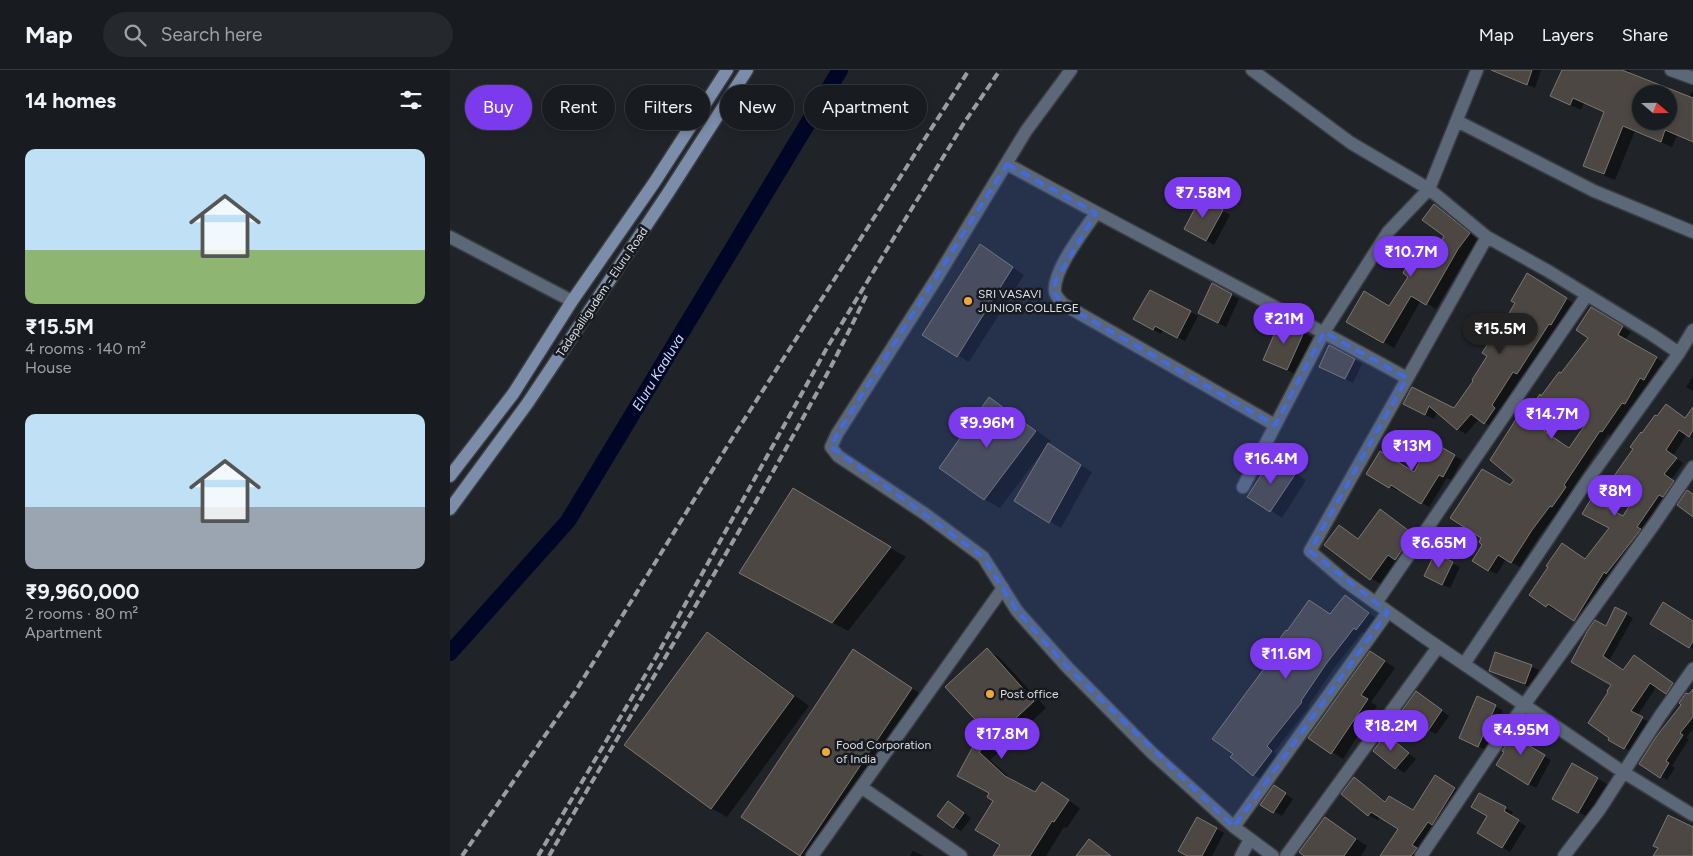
<!DOCTYPE html>
<html lang="en">
<head>
<meta charset="utf-8">
<style>
	:root { --surface:#181b1f; --page:#25282c; --text:#f1f3f6; --muted:#9fa1a4; --line:#36393d; --accent:#7c3aed }
	body { margin:0; font-family:Figtree,sans-serif; background:var(--page); color:var(--text); height:100vh; display:flex; flex-direction:column; font-size:19px; white-space:nowrap }
	* { box-sizing:border-box; margin:0 }
	p { font-size:16px; color:var(--muted) }
	.icon { flex:none; width:28px; height:28px; fill:none; stroke:currentColor; stroke-width:2; stroke-linecap:round; stroke-linejoin:round }
	.map { position:relative; flex:1; overflow:hidden }
	.side { display:flex; flex-direction:column; background:var(--surface); width:450px }
	.side>* { flex:none }
	.banner { position:absolute; left:15px; top:15px; width:475px; height:45px; display:flex; gap:10px }
	.needle { width:32px; rotate:110deg }
	.buttons { position:absolute; left:1182px; top:15px; display:grid; gap:10px }
	.buttons a { display:grid; place-items:center; width:45px; height:45px; border-radius:50%; background:var(--surface); box-shadow:0 2px 8px #0003,0 0 0 1px var(--line); font-size:25px }
	.price { position:absolute; translate:-50% -42px; padding:0 11px; border-radius:18px; background:var(--accent); color:#fff; font-size:16px; line-height:32px; filter:drop-shadow(0 1px 2px #0008) }
	.price::after { content:''; position:absolute; left:50%; top:30px; width:15px; height:11px; margin-left:-8px; background:inherit; clip-path:polygon(0 0,100% 0,50% 100%) }
	.price.active { background:#222; color:#fff }
	ul { padding:0; list-style:none }
	li { display:grid; align-content:center; gap:10px; height:265px; padding:0 25px }
	li span { display:grid; place-items:center; height:155px; border-radius:10px; color:#555 }
	li>.icon { margin-inline-start:auto }
	span .icon { width:90px; height:90px; fill:#fffc; stroke-width:1 }
	li b { font-size:21px }
	h2 { display:flex; justify-content:space-between; align-items:center; height:60px; padding:0 25px; font-size:21px }
	.chip { padding:0 18px; border-radius:22px; background:var(--surface); box-shadow:0 2px 8px #0003,0 0 0 1px var(--line); font-size:18px; line-height:45px }
	.chip.active { background:var(--accent); color:#fff }
	header { display:flex; align-items:center; gap:30px; box-sizing:border-box; height:70px; padding:0 25px; background:var(--surface); border-bottom:1px solid var(--line) }
	header strong { font-size:24px }
	nav { display:flex; gap:28px; margin-inline-start:auto; font-size:18px }
	.search { width:350px; height:45px; background:var(--page); display:flex; align-items:center; gap:12px; box-sizing:border-box; padding:0 18px; border-radius:28px; color:var(--muted); font-size:19px }
	main { display:flex; flex:1; min-height:0 }
	.map>svg:first-child { display:block }
</style>
</head>
<body>
<header>
<strong>Map</strong>
<div class="search"><svg class="icon" aria-label="search" viewBox="0 0 24 24"><circle cx="10" cy="10" r="6"/><path d="M15 15l6 6"/></svg>Search here</div>
<nav><a>Map</a><a>Layers</a><a>Share</a></nav>
</header>
<main>
<section class="side">
<h2>14 homes<svg class="icon" aria-label="filters" viewBox="0 0 24 24"><path d="M4 7h16M4 17h16"/><circle cx="9" cy="7" r="2"/><circle cx="15" cy="17" r="2"/></svg></h2>
<ul>
<li><span style="background:linear-gradient(#bfe0f5 65%,#8fb573 0)"><svg class="icon" aria-label="home" viewBox="0 0 24 24"><path d="M3 11l9-7 9 7M6 9v11h12V9"/></svg></span><div><b>₹15.5M</b><p>4 rooms · 140 m²</p><p>House</p></div></li>
<li><span style="background:linear-gradient(#bfe0f5 60%,#9aa5b1 0)"><svg class="icon" aria-label="home" viewBox="0 0 24 24"><path d="M3 11l9-7 9 7M6 9v11h12V9"/></svg></span><div><b>₹9,960,000</b><p>2 rooms · 80 m²</p><p>Apartment</p></div></li>
</ul>
</section>
<div class="map">
<svg width="1243" height="786" viewBox="0 0 1243 786">
	<rect width="100%" height="100%" fill="#202429"/>
	<path fill="#0007" fill-rule="evenodd" d="M1041 0H1091L1085 18Z
		M1113 0H1179L1180 1 1179 4 1239 27 1241 22 1243 23V73L1227 66 1222 77 1185 61 1165 110 1146 102 1135 96 1156 43 1134 33 1131 40 1102 26ZM1191 24H1219V51H1191Z
		M752 129 780 145 764 175 735 158Z
		M984 135 994 141 1029 170 1018 185 986 239 971 230 944 278 898 251 940 238 960 206 982 192 996 166Z
		M542 183 574 205 519 292 474 265Z
		M1077 205 1125 234 1076 308 1072 306 1050 341 1043 358 1029 349 1016 364 1007 359 987 342 984 349 963 339 962 319 1004 340 1025 310 1047 267 1067 233Z
		M763 215 789 229 776 257 757 247Z
		M700 221 748 246 735 271 713 260 711 264 685 249Z
		M1142 239 1181 262 1175 270 1215 293 1203 314 1199 312 1184 338 1181 336 1161 366 1158 364 1121 421 1123 422 1111 441 1109 440 1090 465 1070 497 1056 489 1047 504 1038 500 1034 474 1060 417 1065 410 1073 350 1140 267ZM1121 340 1139 352 1120 379 1102 367Z
		M854 263 865 269 849 306 815 289Z
		M880 277 912 294 903 313 878 301Z
		M1243 306V321L1236 317Z
		M540 328 555 337 601 371 598 374 642 402 611 458 566 431 592 386 590 385 550 438 534 429Z
		M1241 343 1243 344V368L1237 364 1223 386 1233 393 1221 410 1230 416 1132 554 1106 538 1104 540 1081 525 1136 490 1173 447 1190 422 1166 406 1236 349Z
		M981 373 1012 390 1001 410 997 408 979 437 949 419 947 421 918 403 964 404Z
		M834 396 856 410 832 448 799 426Z
		M343 420 456 487 398 561 306 511Z
		M931 441 942 448 974 472 932 515 921 508 889 457 909 469Z
		M1002 493 1010 497 1000 518 983 510Z
		M896 526 926 548 914 563 912 562 884 598 858 636 859 637 824 682 829 686 811 709 803 705 867 536 881 546Z
		M1165 538 1183 548 1159 591 1174 601 1191 590 1229 618 1223 627 1207 616 1187 646 1199 652 1182 682 1159 669 1162 615 1122 592 1156 558Z
		M1226 541 1243 552V579L1202 553Z
		M257 563 273 572 359 636 277 747 261 738Z
		M403 580 477 628 371 786H352L293 746Z
		M537 580 549 587 586 627 543 668V671L588 629 596 638 540 690 566 713 585 724 592 713 630 738 617 758 614 757 596 786H544L551 774 544 730 540 723 509 706 534 658Z
		M921 582 945 598 921 632 927 636 893 689 860 668Z
		M1081 596 1089 600 1083 618 1048 605 1040 601Z
		M1243 620V659L1236 668 1239 669 1222 696 1225 698 1217 710 1211 706 1239 626Z
		M974 627 999 646 986 664 978 660Z
		M1027 628 1053 640 1036 680 1018 672Z
		M1076 648 1089 656 1077 676 1101 690 1086 718 1047 695Z
		M936 666 966 689 954 703 924 680Z
		M1122 694 1159 715 1141 749 1104 728Z
		M904 708 937 732 963 742 995 712 1014 724 974 786H931L949 759 931 746 928 750 918 745Z
		M824 717 843 729 832 746 812 734Z
		M1029 725 1063 742 1060 747 1076 756 1060 782 1028 763 1038 746Z
		M499 732 521 748 511 761 489 746Z
		M875 748 917 776 911 786H856Z
		M748 749 774 763 762 786H739Z
		M463 781 474 786H460Z"/>
	<g fill="none" stroke-linecap="round" stroke-linejoin="round">
		<path stroke="#000726" stroke-width="16" id="s1" d="M0 583 118 451 390 0"/>
	</g>
	<path fill="#4c4742" stroke="#7d7771" fill-rule="evenodd" d="M1041 0H1082L1077 15Z
		M1112 0H1172L1243 28V72L1215 60 1211 72 1173 56 1154 104 1133 96 1154 42 1123 28 1120 35 1100 26ZM1191 24H1219V51H1191Z
		M751 127 773 140 756 171 734 159Z
		M984 134 1020 163 1008 179 976 235 961 226 933 273 896 252 914 221 939 236 958 207 953 203 956 197 938 185 945 174 963 186 966 181 981 191 994 166 972 150Z
		M530 174 563 197 507 287 472 265Z
		M1077 203 1117 228 1101 255 1099 254 1067 304 1063 302 1042 335 1045 338 1034 354 1021 344 1007 360 979 336 975 345 953 334 962 317 1004 338 1023 311 1022 310 1037 286 1032 283 1044 264 1046 265 1065 233 1061 231Z
		M762 213 782 224 768 253 748 243Z
		M700 220 741 241 727 268 705 256 703 260 683 249Z
		M1141 237 1173 256 1168 265 1207 287 1194 310 1190 308 1175 334 1172 333 1152 362 1150 361 1114 415 1116 417 1102 437 1100 436 1082 460 1061 493 1048 485 1038 501 1022 491 1032 475 1029 472 1031 468 1000 448 1032 399 1060 415 1064 410 1040 390 1068 346 1073 348 1090 324 1091 326 1109 302 1111 303 1138 268 1126 260ZM1112 336 1137 352 1119 378 1094 361Z
		M831 249 854 262 837 300 813 290Z
		M879 275 905 289 895 309 869 297Z
		M539 327 586 361 534 430 489 398Z
		M1216 334 1235 348 1243 337V360L1239 367 1229 360 1216 380 1227 388 1214 404 1224 411 1213 427 1209 425 1187 457 1191 459 1181 472 1156 504 1154 502 1124 551 1098 534 1096 537 1079 525 1098 497 1096 496 1112 473 1135 489 1159 458 1132 444 1141 429 1173 446 1188 422 1164 406 1183 379 1180 377 1191 362 1192 363 1205 345 1207 346Z
		M981 371 1005 385 993 407 989 405 971 434 941 415 939 418 916 404 930 381 964 402Z
		M598 373 631 395 599 453 564 431Z
		M822 388 846 403 820 442 797 427Z
		M343 418 441 477 382 553 289 503Z
		M1237 420 1243 424V447L1227 435Z
		M930 439 963 464 945 490 938 485 920 510 874 475 889 455 908 469Z
		M985 483 1003 492 992 515 974 506Z
		M895 525 919 543 906 560 904 558 876 594 851 631 852 632 817 676 822 681 803 706 780 687 783 684 762 669 816 596 812 593 836 560 837 561 859 530 880 544Z
		M1213 532 1243 551V571L1239 578 1200 554Z
		M1165 537 1177 543 1153 586 1173 600 1184 585 1223 613 1216 624 1200 613 1181 641 1193 647 1174 679 1158 670 1159 668 1138 653 1158 622 1157 621 1161 615 1121 592 1138 560 1145 550 1156 556Z
		M257 562 344 626 261 739 174 675Z
		M537 578 584 631 529 682 555 706 585 722 592 712 619 730 604 752 602 751 580 786H543L550 775 525 760 543 731 537 727 539 723 507 706 533 658 495 617Z
		M403 579 462 618 350 786 291 747Z
		M920 581 935 591 911 625 918 629 881 684 858 668Z
		M1045 582 1082 595 1075 614 1039 601Z
		M1243 619V647L1230 663 1233 665 1216 691 1219 693 1210 708 1189 694 1206 667 1231 635 1229 633 1236 623 1239 624Z
		M966 621 992 640 978 661 951 642Z
		M1027 626 1046 635 1028 677 1009 668Z
		M1076 646 1083 651 1071 671 1095 685 1078 715 1046 695 1054 682 1052 681Z
		M936 664 959 683 945 699 923 681Z
		M1122 693 1148 708 1128 743 1102 729Z
		M985 705 1005 718 982 755 978 752 962 775 967 778 961 786H930L948 759 921 742 918 746 891 724 904 707 935 732 939 726 963 740Z
		M824 715 836 723 823 743 810 735Z
		M1029 723 1056 737 1054 741 1069 750 1052 778 1027 763 1037 746 1021 737Z
		M498 731 514 743 503 758 487 746Z
		M1218 745 1243 757V786H1203L1208 778 1203 776Z
		M747 747 767 758 752 786H737L728 781Z
		M875 747 906 769 894 786H854L849 782Z
		M639 769 661 786H626Z"/>
	<g fill="none" stroke-linecap="round" stroke-linejoin="round">
		<defs>
			<path id="minor" d="M621 0 576 61 488 206 387 364 381 377 388 386 475 444 533 487 567 541 617 597 701 682 784 757 823 786
				M802 0 901 73 979 119 1037 167 1098 201 1201 264 1229 283
				M1221 0 1243 8
				M1007 51 1144 121 1243 162
				M557 94C689 167 825 235 957 308
				M646 143C634 161 603 200 605 221 605 226 610 230 613 234L825 355
				M0 167 122 231
				M1037 167 860 481 895 511 971 565 1173 702 1243 745
				M793 417 874 262 938 162 979 119 1027 0
				M926 533 1137 225
				M1014 594 1137 411 1229 283 1243 260
				M411 717 511 786
				M784 757 938 542
				M362 786 553 518
				M791 786 800 769
				M836 786 988 577
				M971 786 1054 663 1205 453 1243 397
				M1114 786 1150 739 1210 646 1243 599"/>
			<path id="secondary" d="M0 406 63 324 122 231 204 113 277 0
				M0 439 77 334 218 123 297 0"/>
		</defs>
		<use href="#minor" stroke="#3a3e43" stroke-width="15"/>
		<use href="#secondary" stroke="#3a3e43" stroke-width="15"/>
		<use href="#minor" stroke="#5c6778" stroke-width="12"/>
		<use href="#secondary" stroke="#7b8da9" stroke-width="12"/>
		<path stroke="#9b9da2" stroke-width="4" stroke-dasharray="8 4" stroke-linecap="butt" d="M12 786 125 622 283 367 519 0
			M88 786 206 587 378 276 514 53 550 0
			M99 786C187 633 279 483 364 328 383 294 400 259 417 224"/>
	</g>
	<path fill="#436bda" fill-opacity="0.2" stroke="#436bda" stroke-width="4" stroke-dasharray="10 6" stroke-linejoin="round" d="M557 94 646 143 605 212V224L613 234 825 355 874 262 957 308 860 481 938 542 784 757 617 597 567 541 533 487 381 377 387 364Z"/>
	<g fill="#f0a63f" stroke="#171a20" stroke-width="2">
		<circle cx="518" cy="231" r="5"/>
		<circle cx="540" cy="624" r="5"/>
		<circle cx="376" cy="682" r="5"/>
	</g>
	<g text-anchor="middle" dominant-baseline="central" stroke-width="5" stroke-linejoin="round" paint-order="stroke">
		<g font-size="12" fill="#dddfe3" stroke="#171a20">
			<text transform="translate(152 222) rotate(-56)">Tadepalligudem - Eluru Road</text>
		</g>
		<g font-size="12" fill="#dddfe3" stroke="#171a20" text-anchor="start">
			<text x="528" y="224">SRI VASAVI<tspan x="528" dy="14">JUNIOR COLLEGE</tspan></text>
			<text x="550" y="624">Post office</text>
			<text x="386" y="675">Food Corporation<tspan x="386" dy="14">of India</tspan></text>
		</g>
		<g font-size="14" font-style="italic" fill="#cedef8" stroke="#171a20">
			<text stroke="none"><textPath href="#s1" startOffset="351">Eluru Kaaluva</textPath></text>
		</g>
	</g>
</svg>
<div class="buttons">
<a><svg class="needle" viewBox="-14 -14 28 28"><path d="M0-13l5 13h-10z" fill="#e53935"/><path d="M0 13l5-13h-10z" fill="#9fa1a4"/></svg></a>
</div>
<b class="price" style="left:753px;top:149px">₹7.58M</b>
<b class="price" style="left:961px;top:208px">₹10.7M</b>
<b class="price" style="left:834px;top:275px">₹21M</b>
<b class="price active" style="left:1050px;top:285px">₹15.5M</b>
<b class="price" style="left:1102px;top:370px">₹14.7M</b>
<b class="price" style="left:537px;top:379px">₹9.96M</b>
<b class="price" style="left:962px;top:402px">₹13M</b>
<b class="price" style="left:821px;top:415px">₹16.4M</b>
<b class="price" style="left:1165px;top:447px">₹8M</b>
<b class="price" style="left:989px;top:499px">₹6.65M</b>
<b class="price" style="left:836px;top:610px">₹11.6M</b>
<b class="price" style="left:941px;top:682px">₹18.2M</b>
<b class="price" style="left:1071px;top:686px">₹4.95M</b>
<b class="price" style="left:552px;top:690px">₹17.8M</b>
<div class="banner">
<a class="chip active">Buy</a>
<a class="chip">Rent</a>
<a class="chip">Filters</a>
<a class="chip">New</a>
<a class="chip">Apartment</a>
</div>
</div>
</main>
</body>
</html>
